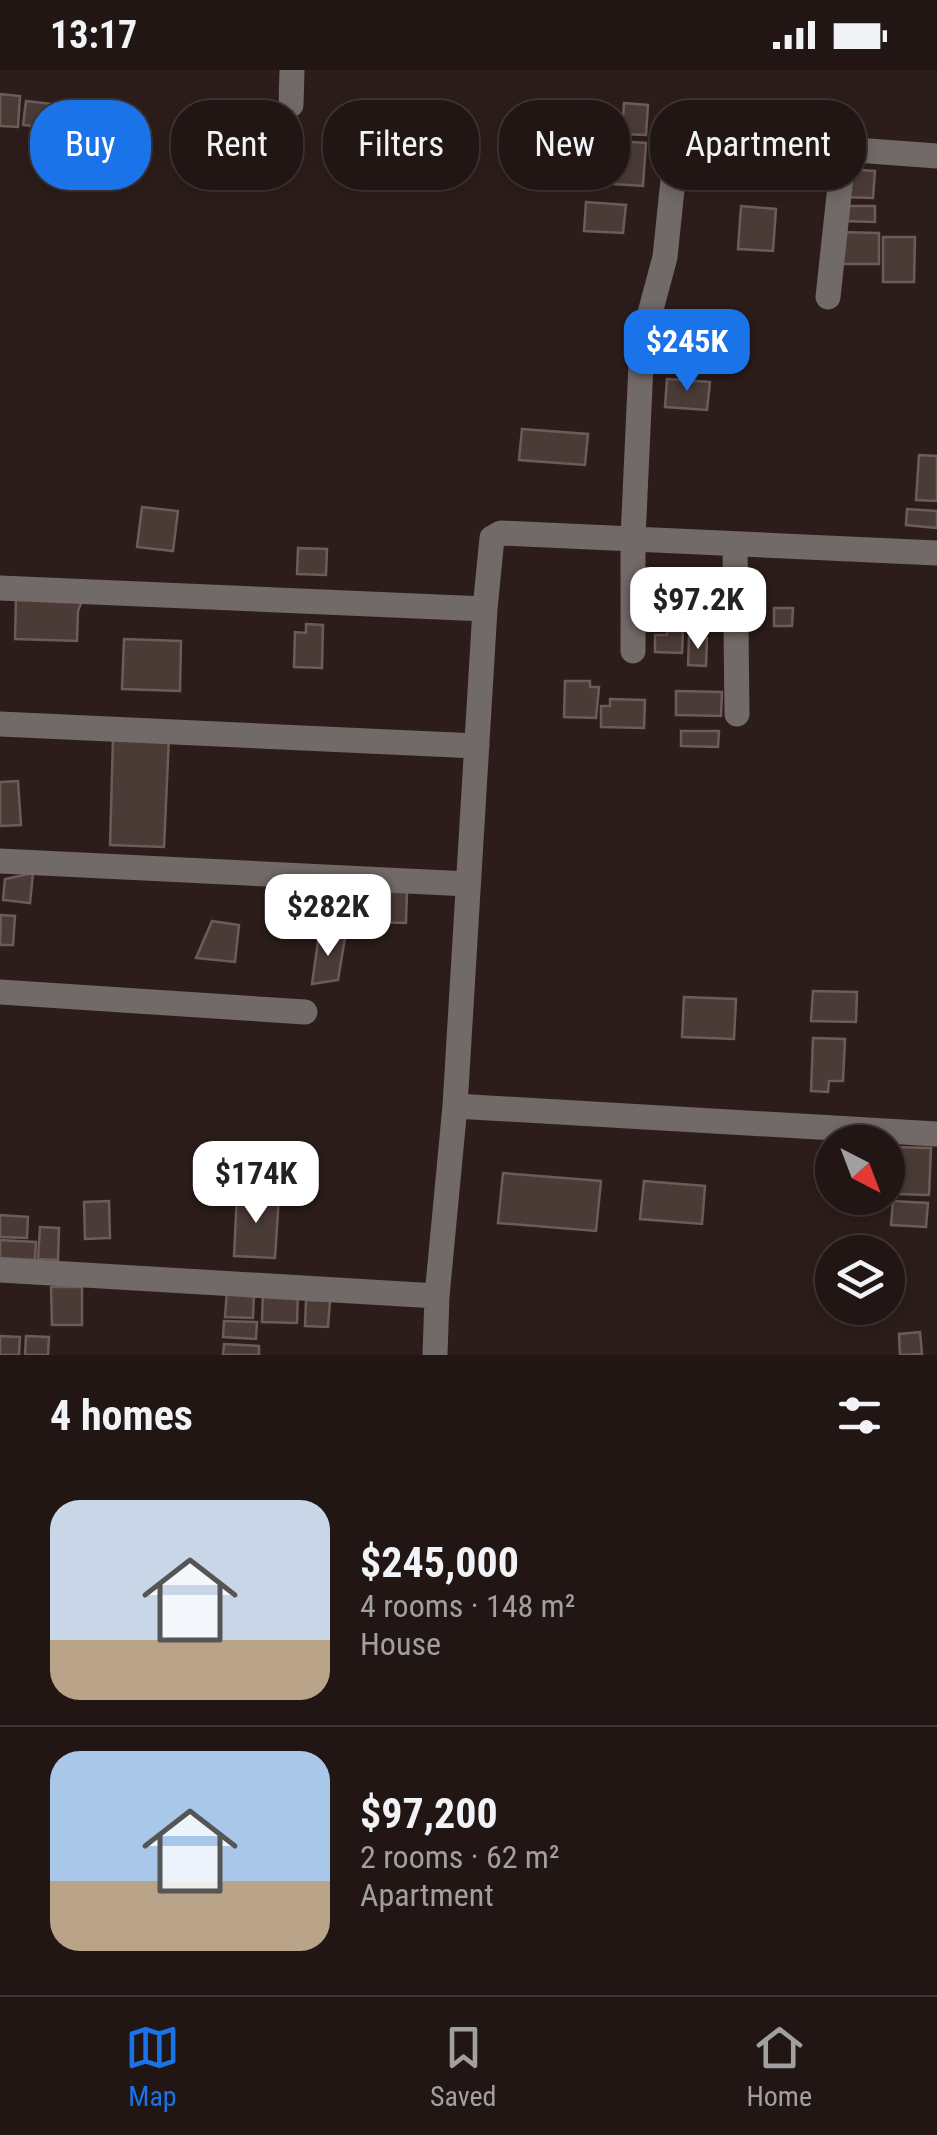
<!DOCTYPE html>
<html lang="en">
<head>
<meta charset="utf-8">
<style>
	:root { --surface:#211614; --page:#2d2322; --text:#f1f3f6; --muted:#a29fa0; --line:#3e3534; --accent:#1a73e8 }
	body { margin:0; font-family:"Roboto Condensed",sans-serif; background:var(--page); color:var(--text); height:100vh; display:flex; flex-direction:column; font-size:38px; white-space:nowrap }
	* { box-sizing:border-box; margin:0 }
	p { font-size:32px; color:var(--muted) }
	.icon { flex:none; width:55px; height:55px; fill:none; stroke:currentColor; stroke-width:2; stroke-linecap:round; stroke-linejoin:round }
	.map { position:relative; height:1285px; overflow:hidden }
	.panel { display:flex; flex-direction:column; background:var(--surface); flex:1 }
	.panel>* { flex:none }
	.hud { position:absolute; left:30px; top:30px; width:878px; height:90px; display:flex; gap:20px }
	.needle { width:65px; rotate:138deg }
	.controls { position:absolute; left:815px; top:1055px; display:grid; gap:20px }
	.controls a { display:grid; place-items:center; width:90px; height:90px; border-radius:50%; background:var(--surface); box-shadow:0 5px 15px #0003,0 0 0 2px var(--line); font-size:50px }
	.price { position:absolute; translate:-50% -85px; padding:0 22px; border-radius:20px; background:#fff; color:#222; font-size:32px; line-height:65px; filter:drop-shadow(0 2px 5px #0008) }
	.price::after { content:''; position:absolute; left:50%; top:60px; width:30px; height:22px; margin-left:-15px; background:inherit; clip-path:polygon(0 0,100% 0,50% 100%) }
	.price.active { background:var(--accent); color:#fff }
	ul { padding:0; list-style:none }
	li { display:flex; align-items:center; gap:30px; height:250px; padding:0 50px }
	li+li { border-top:2px solid var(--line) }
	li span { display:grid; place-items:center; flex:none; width:280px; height:200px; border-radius:30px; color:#555 }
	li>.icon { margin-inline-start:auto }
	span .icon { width:120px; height:120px; fill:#fffc; stroke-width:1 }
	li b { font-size:42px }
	h2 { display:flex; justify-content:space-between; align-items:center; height:120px; padding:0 50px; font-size:42px }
	.pill { padding:0 35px; border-radius:40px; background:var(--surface); box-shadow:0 5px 15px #0003,0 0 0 2px var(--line); font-size:35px; line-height:90px }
	.pill.active { background:var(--accent); color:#fff }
	.status { display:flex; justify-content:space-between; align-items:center; height:70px; padding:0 50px; background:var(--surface); direction:ltr }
	.status svg { height:28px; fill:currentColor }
	.tab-bar { display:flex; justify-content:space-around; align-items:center; height:140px; border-top:2px solid var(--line); background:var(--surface); font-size:28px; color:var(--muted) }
	.tab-bar a { display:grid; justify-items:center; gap:5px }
	.tab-bar .active { color:var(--accent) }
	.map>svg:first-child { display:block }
</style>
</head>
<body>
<div class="status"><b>13:17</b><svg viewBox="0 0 49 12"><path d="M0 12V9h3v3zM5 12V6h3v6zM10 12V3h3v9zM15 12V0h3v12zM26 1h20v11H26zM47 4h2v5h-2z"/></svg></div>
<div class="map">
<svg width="937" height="1285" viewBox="0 0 937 1285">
	<rect width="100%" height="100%" fill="#2c1d1a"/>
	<path fill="#4b3b37" stroke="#6d5b58" stroke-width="2.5" d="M0 24 20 26 18 57 0 56Z
		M26 31 53 34 51 58 23 55Z
		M624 33 648 35 646 65 622 64Z
		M617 71 646 73 643 116 614 114Z
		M737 81 758 82 756 111 734 109Z
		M844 99 875 101 873 128 842 127Z
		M586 132 626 135 623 163 584 161Z
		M741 136 776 139 773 181 738 179Z
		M842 136H875V152L842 151Z
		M837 162 879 163V194H837Z
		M883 167H915L914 212H883Z
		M667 309 710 312 707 340 665 337Z
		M522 359 588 364 585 395 519 390Z
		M919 385 937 386V431L916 430Z
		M142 437 178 441 173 481 137 477Z
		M907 439 937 441V458L906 455Z
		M298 478 327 479 326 505 297 504Z
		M16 528 82 531 78 541 77 571 15 569Z
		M774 538H793L792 556H774Z
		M306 554 323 555 322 598 294 597 295 562 306 563Z
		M667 559H683L682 583 655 582V565H667Z
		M689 567 707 568 706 596 688 595Z
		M124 569 181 571 180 621 122 619Z
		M565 611H590V617H599L596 648 564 647Z
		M676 621 722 622 721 646 676 645Z
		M610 629 645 630 644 658 601 657V636H610Z
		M681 661H719L718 677 681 676Z
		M169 667 164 777 110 775 113 668Z
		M18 711 21 755 0 756V712Z
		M33 803 30 833 3 830 5 809Z
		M279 817H313L311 861 278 860Z
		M376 821H407L406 853 376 852Z
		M337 826 363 828 361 856 336 855Z
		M1 845 15 846 13 875H0Z
		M212 851 239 855 235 892 196 888Z
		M319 864 345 868 338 910 312 914Z
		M813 921 857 922 856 952 811 951Z
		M684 927 736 929 734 969 682 967Z
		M813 968 845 969 843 1011H829L828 1022 811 1021Z
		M896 1077 931 1078 929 1125 894 1124Z
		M503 1103 601 1111 596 1161 498 1153Z
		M644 1111 705 1116 702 1154 640 1149Z
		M237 1124 279 1126 275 1188 234 1186Z
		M109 1131 110 1168 85 1169 84 1132Z
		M893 1131 928 1133 926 1157 891 1155Z
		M0 1145 28 1147 27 1168 0 1167Z
		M40 1157 59 1158 58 1190 38 1189Z
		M0 1170 36 1172 35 1190 0 1188Z
		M51 1217H82V1255H52Z
		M227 1220 254 1222 253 1248 225 1247Z
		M263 1221 298 1223 297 1253 262 1252Z
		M306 1230 330 1231 328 1257 305 1256Z
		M224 1251 257 1252 256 1269 223 1267Z
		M920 1262 922 1284 900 1285 899 1264Z
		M0 1266 20 1267 19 1285H0Z
		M26 1266 49 1267 48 1285H25Z
		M224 1274 259 1276V1285H223Z"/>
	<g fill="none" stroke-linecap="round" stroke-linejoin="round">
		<path stroke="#726a68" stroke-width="25" d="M291 35 292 0
			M828 227 844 79
			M735 474 737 644
			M0 518 485 539
			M633 581V468L642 273 665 187 673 110 682 74 695 68 937 86
			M0 654 477 676
			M0 791 468 814
			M0 922 305 942
			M455 1036 937 1064
			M0 1200 437 1226
			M435 1285 437 1226 455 1036 485 539 492 468 501 463 937 483"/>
	</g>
</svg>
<div class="controls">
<a><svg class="needle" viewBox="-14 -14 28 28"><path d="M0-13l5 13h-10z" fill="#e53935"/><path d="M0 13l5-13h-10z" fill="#a29fa0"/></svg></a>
<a><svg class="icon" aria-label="layers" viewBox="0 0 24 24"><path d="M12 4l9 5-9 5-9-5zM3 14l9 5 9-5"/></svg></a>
</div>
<b class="price active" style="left:687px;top:324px">$245K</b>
<b class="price" style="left:698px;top:582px">$97.2K</b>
<b class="price" style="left:328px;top:889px">$282K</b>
<b class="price" style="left:256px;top:1156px">$174K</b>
<div class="hud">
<a class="pill active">Buy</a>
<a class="pill">Rent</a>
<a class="pill">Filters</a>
<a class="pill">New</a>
<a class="pill">Apartment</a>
</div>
</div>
<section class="panel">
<h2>4 homes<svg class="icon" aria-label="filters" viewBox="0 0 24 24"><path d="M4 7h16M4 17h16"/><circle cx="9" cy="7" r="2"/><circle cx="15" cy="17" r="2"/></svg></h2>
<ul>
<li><span style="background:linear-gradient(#c9d6e8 70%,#b9a48a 0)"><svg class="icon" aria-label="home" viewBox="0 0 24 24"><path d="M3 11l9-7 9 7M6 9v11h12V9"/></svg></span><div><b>$245,000</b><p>4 rooms · 148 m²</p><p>House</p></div></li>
<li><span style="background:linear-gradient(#a9c7e8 65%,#b9a48a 0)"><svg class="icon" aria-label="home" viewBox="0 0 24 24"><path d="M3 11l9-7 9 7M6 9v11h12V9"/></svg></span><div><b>$97,200</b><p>2 rooms · 62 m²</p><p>Apartment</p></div></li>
</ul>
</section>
<nav class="tab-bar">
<a class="active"><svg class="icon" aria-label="map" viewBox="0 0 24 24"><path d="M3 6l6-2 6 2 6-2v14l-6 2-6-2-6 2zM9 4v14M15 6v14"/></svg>Map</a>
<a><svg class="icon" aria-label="saved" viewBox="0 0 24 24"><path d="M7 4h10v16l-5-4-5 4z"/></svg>Saved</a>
<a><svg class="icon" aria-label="home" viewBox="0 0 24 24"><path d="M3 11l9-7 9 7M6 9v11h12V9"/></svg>Home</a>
</nav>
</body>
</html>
